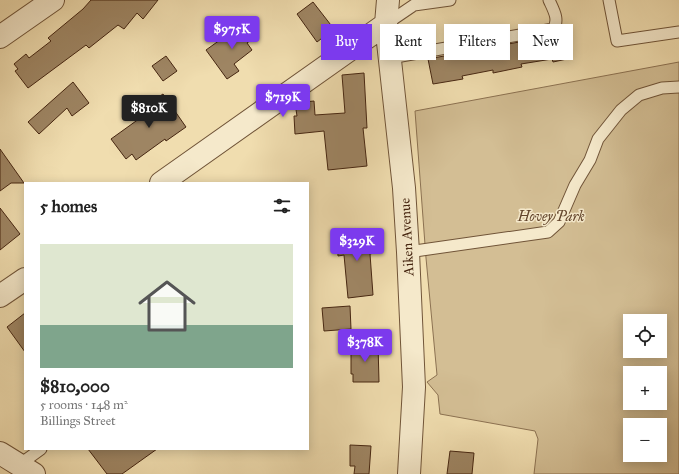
<!DOCTYPE html>
<html lang="en">
<head>
<meta charset="utf-8">
<style>
	:root { --surface:#fff; --page:#f6f6f6; --text:#222; --muted:#767676; --accent:#7c3aed }
	body { margin:0; font-family:"IM FELL Great Primer",serif; background:var(--page); color:var(--text); height:100vh; display:flex; flex-direction:column; font-size:15px; white-space:nowrap }
	* { box-sizing:border-box; margin:0 }
	p { font-size:13px; color:var(--muted) }
	.icon { flex:none; width:22px; height:22px; fill:none; stroke:currentColor; stroke-width:2; stroke-linecap:round; stroke-linejoin:round }
	.map { position:relative; flex:1; overflow:hidden }
	.drawer { position:absolute; left:24px; top:182px; width:285px; height:268px; display:flex; flex-direction:column; background:var(--surface); border-radius:0px; box-shadow:0 2px 10px #0003 }
	.drawer>* { flex:none }
	.guide { position:absolute; left:321px; top:24px; width:298px; height:36px; display:flex; gap:8px }
	.controls { position:absolute; left:623px; top:314px; display:grid; gap:8px }
	.controls a { display:grid; place-items:center; width:44px; height:44px; border-radius:0px; background:var(--surface); box-shadow:0 2px 10px #0003; font-size:20px }
	.price { position:absolute; translate:-50% -34px; padding:0 9px; border-radius:4px; background:var(--accent); color:#fff; font-size:13px; line-height:26px; filter:drop-shadow(0 1px 2px #0008) }
	.price::after { content:''; position:absolute; left:50%; top:24px; width:12px; height:9px; margin-left:-6px; background:inherit; clip-path:polygon(0 0,100% 0,50% 100%) }
	.price.current { background:#222; color:#fff }
	ul { padding:0; list-style:none }
	li { display:grid; align-content:center; gap:8px; height:212px; padding:0 16px }
	li span { display:grid; place-items:center; height:124px; border-radius:0px; color:#555 }
	li>.icon { margin-inline-start:auto }
	span .icon { width:72px; height:72px; fill:#fffc; stroke-width:1 }
	li b { font-size:17px }
	h2 { display:flex; justify-content:space-between; align-items:center; height:48px; padding:0 16px; font-size:17px }
	.chip { padding:0 14px; border-radius:0px; background:var(--surface); box-shadow:0 2px 10px #0003; font-size:14px; line-height:36px }
	.chip.current { background:var(--accent); color:#fff }
	.map>svg:first-child { display:block }
</style>
</head>
<body>
<div class="map">
<svg width="679" height="474" viewBox="0 0 679 474">
	<rect width="100%" height="100%" fill="#f0ddaf"/>
	<filter id="stains"><feTurbulence type="fractalNoise" baseFrequency=".005" numOctaves="4"/><feColorMatrix values="0 0 0 0 .2 0 0 0 0 .09 0 0 0 0 .02 0 0 0 .5 -.17"/></filter>
	<radialGradient id="worn" r=".72"><stop offset=".6" stop-color="#630" stop-opacity="0"/><stop offset="1" stop-color="#630" stop-opacity=".3"/></radialGradient>
	<path fill="#d3be94" stroke="#8c7252" fill-rule="evenodd" d="M679 62V474H534L538 439 535 431 440 414 438 395 427 382 437 375 426 258 415 111ZM630 321H660V351H630ZM630 373H660V403H630ZM630 425H660V455H630Z"/>
	<path fill="#9e8563" stroke="#462611" d="M91 0H158L143 19 137 13 124 29 118 25 89 48 86 45 28 88 15 71 18 69 14 64 26 54 29 58 51 41 48 38 83 9Z
		M313 2 334 29 317 42 297 14Z
		M245 22 255 37 247 43 252 50 234 64 239 71 227 79 206 50Z
		M562 34 567 59 553 62 552 59 521 64 522 67 493 73V70L462 76 463 79 433 84 428 59Z
		M166 56 177 71 163 81 152 66Z
		M364 73 367 128H363L367 166 328 170 324 131 295 134 294 116H297L295 103 314 101 315 115 345 113 342 75Z
		M73 82 89 103 72 116 67 108 39 134 28 122Z
		M163 94 186 127 166 141 165 139 136 160 132 154 126 159 111 139 143 116 146 113 142 108Z
		M0 149 24 183H11L0 191Z
		M0 208 20 234 0 250Z
		M373 231 374 253 370 254 373 295 348 298 344 255 338 256 337 238 342 237V233Z
		M350 306 351 329 324 331 322 308Z
		M25 313V352L7 327Z
		M351 344H378L379 382H353V374H351Z
		M350 445 371 446 369 474H354L355 466H350Z
		M88 449H157L122 474H107Z
		M450 451 474 453 472 474H447Z"/>
	<g fill="none" stroke-linecap="round" stroke-linejoin="round">
		<defs>
			<path id="service" d="M609 0 617 41 679 32
				M386 24 414 5 450 0
				M390 58 553 29C560 20 553 9 549 0
				M408 252 548 232 559 222 575 185 590 160 598 139 621 110 639 95 662 88 679 87
				M19 465 41 449"/>
			<path id="minor" d="M0 37 53 0
				M0 453 34 474"/>
			<path id="tertiary" d="M388 0 386 24 404 188 408 252 414 387 409 474
				M161 183 386 24
				M0 296 25 279"/>
		</defs>
		<use href="#service" stroke="#705438" stroke-width="13"/>
		<use href="#minor" stroke="#705438" stroke-width="24"/>
		<use href="#tertiary" stroke="#705438" stroke-width="24"/>
		<use href="#service" stroke="#f5e9cb" stroke-width="11"/>
		<use href="#minor" stroke="#f5e9cb" stroke-width="22"/>
		<use href="#tertiary" stroke="#f5e9cb" stroke-width="22"/>
	</g>
	<g text-anchor="middle" dominant-baseline="central" stroke-width="3" stroke-linejoin="round" paint-order="stroke">
		<g font-size="14" font-style="italic" fill="#62442b" stroke="#f5e9cb">
			<text x="551" y="216">Hovey Park</text>
		</g>
		<g font-size="14" fill="#462611" stroke="#f5e9cb">
			<text transform="translate(407 237) rotate(-93)">Aiken Avenue</text>
		</g>
	</g>
	<rect width="100%" height="100%" filter="url(#stains)"/>
	<rect width="100%" height="100%" fill="url(#worn)"/>
</svg>
<div class="controls">
<a><svg class="icon" aria-label="locate" viewBox="0 0 24 24"><circle cx="12" cy="12" r="6"/><path d="M12 2v4M12 18v4M2 12h4M18 12h4"/></svg></a>
<a>+</a>
<a>−</a>
</div>
<b class="price" style="left:232px;top:50px">$975K</b>
<b class="price" style="left:283px;top:118px">$719K</b>
<b class="price current" style="left:149px;top:129px">$810K</b>
<b class="price" style="left:357px;top:262px">$329K</b>
<b class="price" style="left:365px;top:363px">$378K</b>
<div class="guide">
<a class="chip current">Buy</a>
<a class="chip">Rent</a>
<a class="chip">Filters</a>
<a class="chip">New</a>
</div>
<section class="drawer">
<h2>5 homes<svg class="icon" aria-label="filters" viewBox="0 0 24 24"><path d="M4 7h16M4 17h16"/><circle cx="9" cy="7" r="2"/><circle cx="15" cy="17" r="2"/></svg></h2>
<ul>
<li><span style="background:linear-gradient(#dfe7d0 65%,#7fa58c 0)"><svg class="icon" aria-label="home" viewBox="0 0 24 24"><path d="M3 11l9-7 9 7M6 9v11h12V9"/></svg></span><div><b>$810,000</b><p>5 rooms · 148 m²</p><p>Billings Street</p></div></li>
</ul>
</section>
</div>
</body>
</html>
